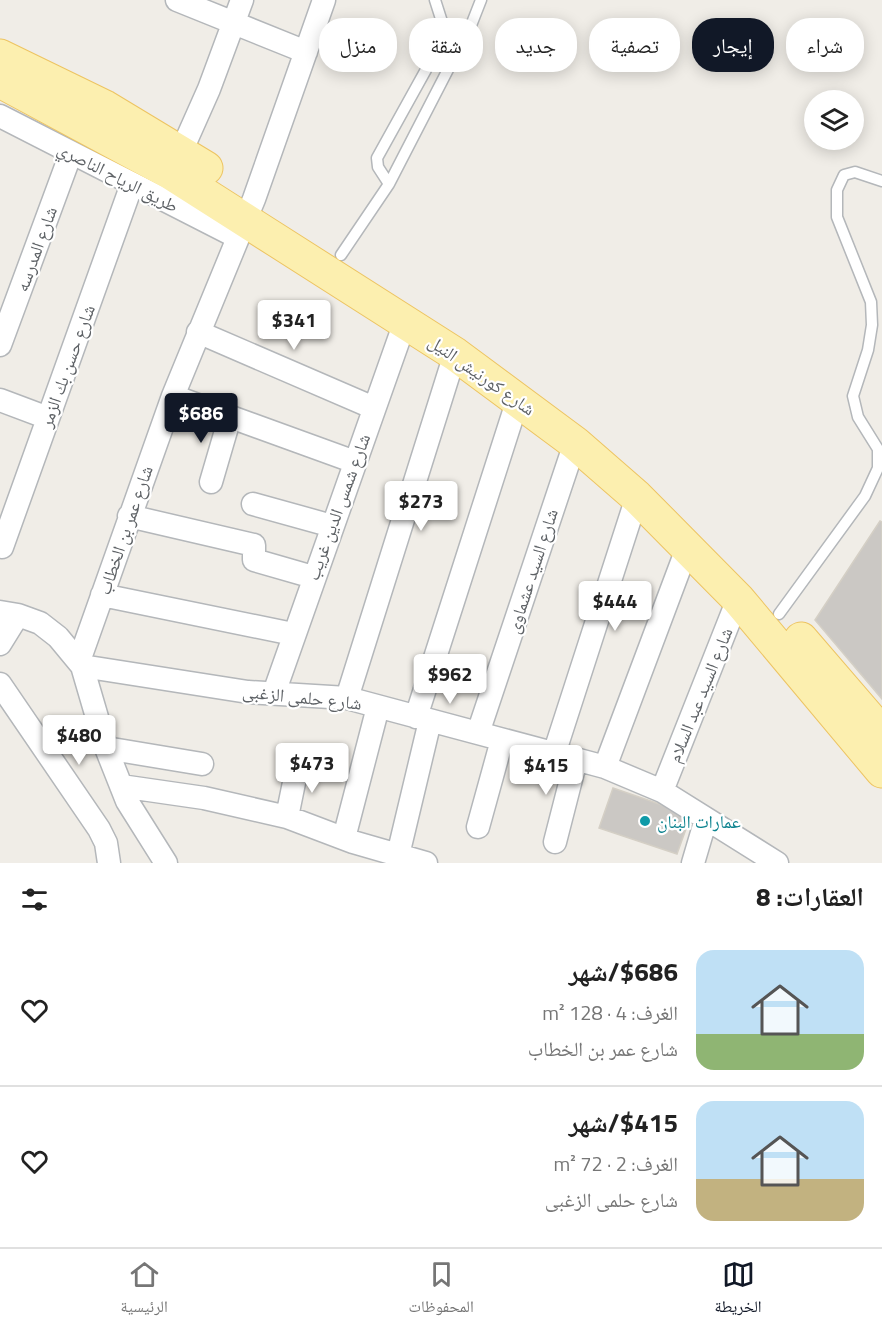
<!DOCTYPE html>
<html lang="ar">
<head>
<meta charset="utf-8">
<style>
	:root { --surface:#fff; --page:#f2f2f2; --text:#222; --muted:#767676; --line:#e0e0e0; --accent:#111827 }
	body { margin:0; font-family:"Titillium Web","Noto Naskh Arabic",sans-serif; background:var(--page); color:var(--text); direction:rtl; height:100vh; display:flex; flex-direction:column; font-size:22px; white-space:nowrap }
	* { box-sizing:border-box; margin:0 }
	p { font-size:20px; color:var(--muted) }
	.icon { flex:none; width:33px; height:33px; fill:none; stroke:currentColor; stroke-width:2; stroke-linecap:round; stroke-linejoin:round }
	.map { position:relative; height:863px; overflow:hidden; direction:ltr }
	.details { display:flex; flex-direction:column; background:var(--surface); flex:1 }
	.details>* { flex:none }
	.top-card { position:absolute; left:18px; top:18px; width:846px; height:54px; direction:rtl; display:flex; gap:12px }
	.tools { position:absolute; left:804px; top:90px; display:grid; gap:12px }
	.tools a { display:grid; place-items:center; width:60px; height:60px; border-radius:50%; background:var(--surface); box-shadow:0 3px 15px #0003; font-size:30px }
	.price { position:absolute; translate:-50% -51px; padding:0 14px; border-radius:6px; background:#fff; color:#222; font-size:20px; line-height:39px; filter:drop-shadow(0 2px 3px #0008) }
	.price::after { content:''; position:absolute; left:50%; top:36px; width:18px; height:14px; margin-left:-9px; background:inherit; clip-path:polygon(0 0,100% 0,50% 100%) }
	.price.active { background:var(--accent); color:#fff }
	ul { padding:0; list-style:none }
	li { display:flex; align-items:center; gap:18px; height:150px; padding:0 18px }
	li+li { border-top:2px solid var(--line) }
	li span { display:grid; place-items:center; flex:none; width:168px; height:120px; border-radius:18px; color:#555 }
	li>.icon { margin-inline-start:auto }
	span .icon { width:72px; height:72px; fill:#fffc; stroke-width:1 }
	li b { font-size:26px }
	h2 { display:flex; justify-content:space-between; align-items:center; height:72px; padding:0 18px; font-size:26px }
	.pill { padding:0 21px; border-radius:24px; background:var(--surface); box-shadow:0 3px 15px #0003; font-size:21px; line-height:54px }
	.pill.active { background:var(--accent); color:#fff }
	.dock { display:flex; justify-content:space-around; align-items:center; height:84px; border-top:2px solid var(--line); background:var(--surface); font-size:16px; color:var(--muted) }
	.dock a { display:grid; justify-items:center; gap:3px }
	.dock .active { color:var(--accent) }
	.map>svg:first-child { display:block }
</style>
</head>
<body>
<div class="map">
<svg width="882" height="863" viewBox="0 0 882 863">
	<rect width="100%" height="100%" fill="#f0ede7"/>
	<path fill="#cbc8c4" stroke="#d4cfc5" stroke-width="1.5" d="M880 521 882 522V699L815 620Z
		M613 788 691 815 677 854 599 828Z"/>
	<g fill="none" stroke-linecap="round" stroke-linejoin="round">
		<defs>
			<path id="lane" d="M389 184 378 167 377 158 443 39V25L435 0
				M341 255 389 184 472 23 481 0
				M779 614 865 496 878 468V449L858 417 853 396 868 350 872 325 871 302 837 217V190L844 175 855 172 882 181"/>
			<path id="street" d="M177 0 306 52
				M0 116 237 237
				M181 152 209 89 242 0
				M198 332 374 408
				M0 345 71 153
				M173 396 355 462
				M0 400 48 418
				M211 482 230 417
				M253 504 332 526
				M129 516 254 545V560L313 577
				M2 547 132 184
				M102 595 293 634
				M0 612 18 615 40 623 58 637 82 666 106 748 127 801 166 863
				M0 644 18 615
				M79 661 173 396 254 199 324 0
				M82 666 248 692 347 698 605 767 662 791 777 863
				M0 684 99 829 106 843 109 863
				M274 693 405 322
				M347 698 455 354
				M416 717 518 399
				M478 733 575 443
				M106 748 202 764
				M554 754 637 497
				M605 767 688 546
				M121 786 204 798 287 817 353 842 426 863
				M662 791 738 599
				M287 817 298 763
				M478 827 502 740
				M344 838 378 707
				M555 842 576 760
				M398 855 430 721
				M693 863 706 819"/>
			<path id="primary" d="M0 56 105 107 206 168
				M0 81 171 173 455 354 575 443 637 497 738 599 882 771
				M801 639 882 733"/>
		</defs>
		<use href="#lane" stroke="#b4b7ba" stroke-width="13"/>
		<use href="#street" stroke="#b4b7ba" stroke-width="25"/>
		<use href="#primary" stroke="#edc462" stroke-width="35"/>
		<use href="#lane" stroke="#fff" stroke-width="10"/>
		<use href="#street" stroke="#fff" stroke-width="22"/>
		<use href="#primary" stroke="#fcefaf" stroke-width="33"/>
	</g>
	<circle fill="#0f9aa8" stroke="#fff" stroke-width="2" cx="645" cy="821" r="6"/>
	<g text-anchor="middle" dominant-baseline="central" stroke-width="4.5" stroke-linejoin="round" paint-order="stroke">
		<g font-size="18" fill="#5e6266" stroke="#fff">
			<text transform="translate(118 177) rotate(27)">طريق الرياح الناصري</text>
			<text transform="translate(36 249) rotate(-70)">شارع المدرسه</text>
			<text transform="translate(67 366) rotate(-70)">شارع حسن بك الزمر</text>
			<text transform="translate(482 375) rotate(35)">شارع كورنيش النيل</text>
			<text transform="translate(338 507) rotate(-70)">شارع شمس الدين غريب</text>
			<text transform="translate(125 530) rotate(-71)">شارع عمر بن الخطاب</text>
			<text transform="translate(532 571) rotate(-72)">شارع السيد عشماوى</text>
			<text transform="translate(700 695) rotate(-68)">شارع السيد عبد السلام</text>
			<text transform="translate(302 697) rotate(6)">شارع حلمى الزغبى</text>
		</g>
		<g font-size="18" fill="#0d838f" stroke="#fff" text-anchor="start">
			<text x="657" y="821">عمارات البنان</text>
		</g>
	</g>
</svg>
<div class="tools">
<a><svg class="icon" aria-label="layers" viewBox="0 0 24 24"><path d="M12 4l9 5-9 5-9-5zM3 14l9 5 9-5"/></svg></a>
</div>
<b class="price" style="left:294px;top:351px">$341</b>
<b class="price active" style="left:201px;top:444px">$686</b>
<b class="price" style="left:421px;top:532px">$273</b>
<b class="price" style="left:615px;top:632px">$444</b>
<b class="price" style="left:450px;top:705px">$962</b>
<b class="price" style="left:79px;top:766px">$480</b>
<b class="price" style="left:312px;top:794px">$473</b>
<b class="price" style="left:546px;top:796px">$415</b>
<div class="top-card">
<a class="pill">شراء</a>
<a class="pill active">إيجار</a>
<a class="pill">تصفية</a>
<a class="pill">جديد</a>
<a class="pill">شقة</a>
<a class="pill">منزل</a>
</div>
</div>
<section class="details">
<h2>العقارات: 8<svg class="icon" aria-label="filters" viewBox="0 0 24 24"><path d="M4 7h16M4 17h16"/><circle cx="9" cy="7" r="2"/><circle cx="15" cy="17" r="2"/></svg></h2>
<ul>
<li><span style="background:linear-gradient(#bfe0f5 70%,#8fb573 0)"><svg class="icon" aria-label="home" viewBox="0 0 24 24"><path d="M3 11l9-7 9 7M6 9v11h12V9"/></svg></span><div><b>$686/شهر</b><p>الغرف: 4 · 128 m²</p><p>شارع عمر بن الخطاب</p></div><svg class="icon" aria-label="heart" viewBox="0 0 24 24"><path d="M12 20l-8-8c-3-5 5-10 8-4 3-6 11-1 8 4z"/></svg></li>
<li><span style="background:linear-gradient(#bfe0f5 65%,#c2b280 0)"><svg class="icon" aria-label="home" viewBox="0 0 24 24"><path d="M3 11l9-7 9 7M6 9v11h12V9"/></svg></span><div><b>$415/شهر</b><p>الغرف: 2 · 72 m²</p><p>شارع حلمى الزغبى</p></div><svg class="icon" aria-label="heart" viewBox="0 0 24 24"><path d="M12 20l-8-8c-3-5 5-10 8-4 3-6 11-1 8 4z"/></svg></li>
</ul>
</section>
<nav class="dock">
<a class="active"><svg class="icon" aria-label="map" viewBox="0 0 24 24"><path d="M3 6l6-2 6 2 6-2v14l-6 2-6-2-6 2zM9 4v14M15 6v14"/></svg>الخريطة</a>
<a><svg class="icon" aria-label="saved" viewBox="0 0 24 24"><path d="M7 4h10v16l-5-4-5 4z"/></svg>المحفوظات</a>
<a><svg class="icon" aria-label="home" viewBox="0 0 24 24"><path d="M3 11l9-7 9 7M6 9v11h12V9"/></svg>الرئيسية</a>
</nav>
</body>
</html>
